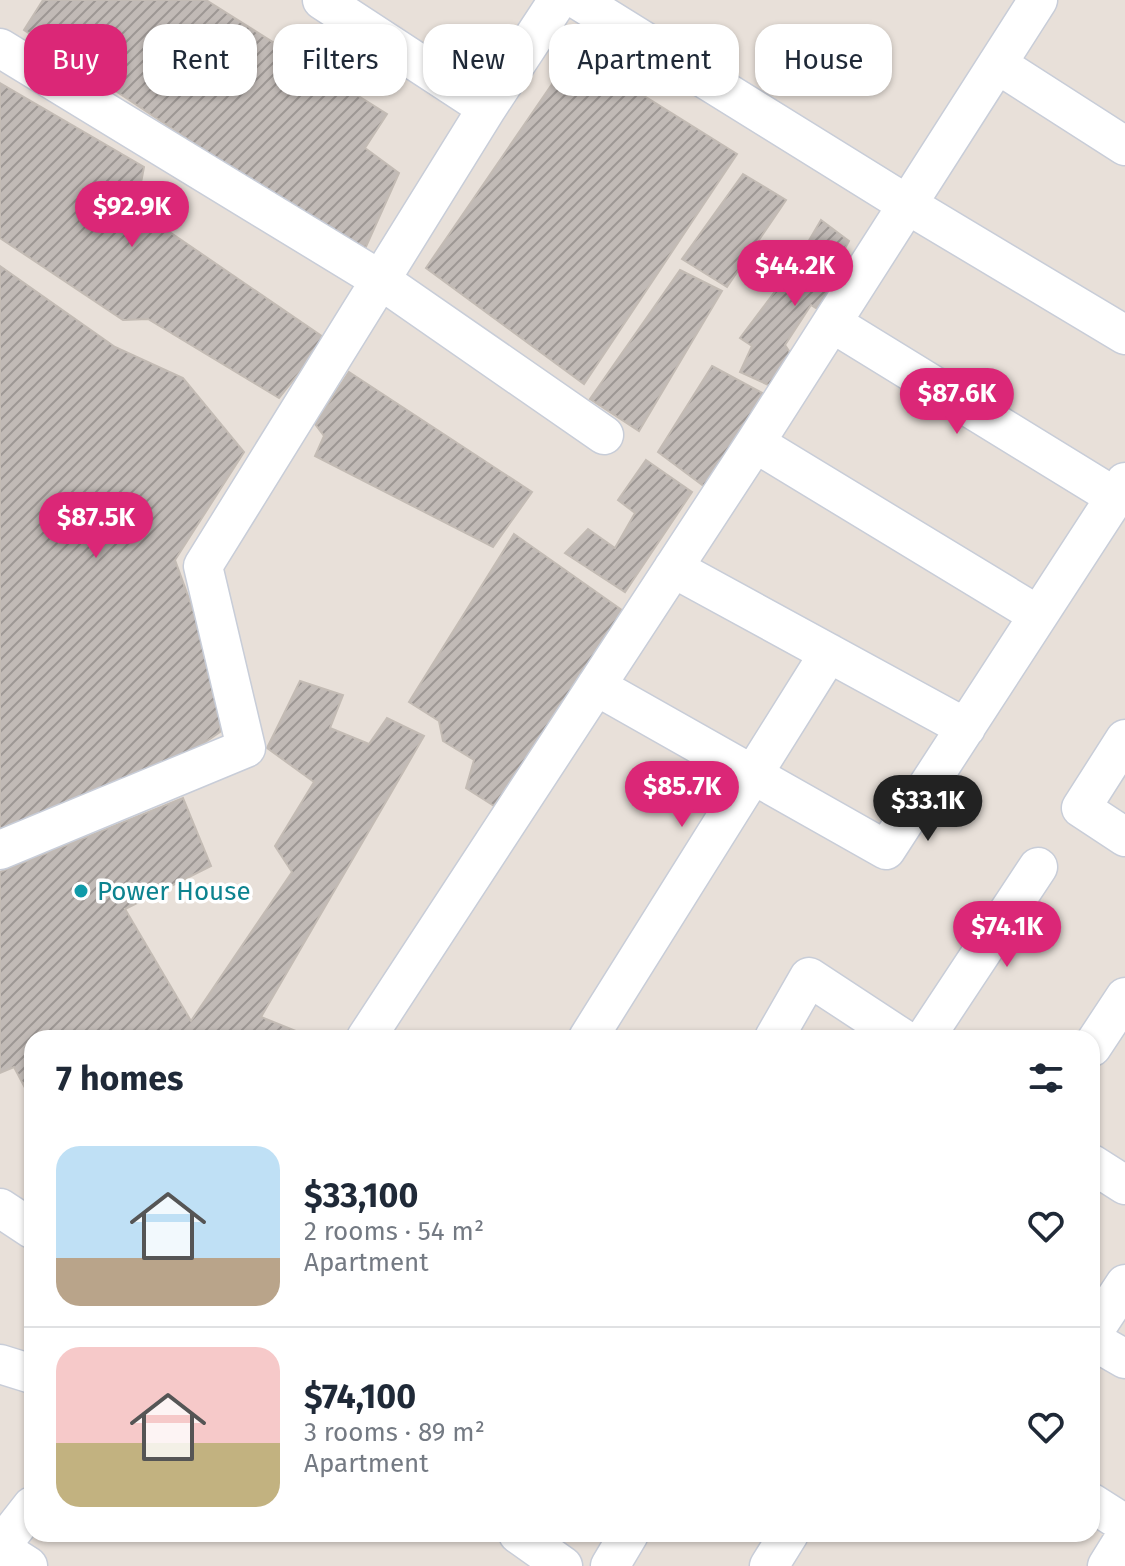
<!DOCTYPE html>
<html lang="en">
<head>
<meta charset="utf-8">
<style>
	:root { --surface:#fff; --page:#f2f2f3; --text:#1f2937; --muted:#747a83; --line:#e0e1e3; --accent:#db2777 }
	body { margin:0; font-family:"Fira Sans",sans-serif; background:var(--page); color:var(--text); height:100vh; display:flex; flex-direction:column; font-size:30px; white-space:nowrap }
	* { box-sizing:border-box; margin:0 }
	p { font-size:26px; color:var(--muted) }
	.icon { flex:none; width:44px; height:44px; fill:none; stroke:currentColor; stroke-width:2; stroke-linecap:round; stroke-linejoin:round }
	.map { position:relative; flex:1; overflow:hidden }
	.side { position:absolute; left:24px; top:1030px; width:1076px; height:512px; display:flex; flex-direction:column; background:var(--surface); border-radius:24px; box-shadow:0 2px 6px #0004 }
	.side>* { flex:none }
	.guide { position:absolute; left:24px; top:24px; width:1078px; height:72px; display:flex; gap:16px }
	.price { position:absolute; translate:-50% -68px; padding:0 18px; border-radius:28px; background:var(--accent); color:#fff; font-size:26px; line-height:52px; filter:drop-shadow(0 2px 4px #0008) }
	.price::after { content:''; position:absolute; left:50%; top:48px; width:24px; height:18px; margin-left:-12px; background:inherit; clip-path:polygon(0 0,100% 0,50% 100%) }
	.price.active { background:#222; color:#fff }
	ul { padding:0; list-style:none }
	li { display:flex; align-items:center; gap:24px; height:200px; padding:0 32px }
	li+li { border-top:2px solid var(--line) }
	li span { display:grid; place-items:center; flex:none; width:224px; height:160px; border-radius:24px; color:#555 }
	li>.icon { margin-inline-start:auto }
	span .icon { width:96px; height:96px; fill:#fffc; stroke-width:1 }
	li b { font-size:34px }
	h2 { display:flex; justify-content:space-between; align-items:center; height:96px; padding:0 32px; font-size:34px }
	.pill { padding:0 28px; border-radius:24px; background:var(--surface); box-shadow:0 2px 6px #0004; font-size:28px; line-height:72px }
	.pill.active { background:var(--accent); color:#fff }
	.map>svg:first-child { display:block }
</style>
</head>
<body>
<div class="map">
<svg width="1125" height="1566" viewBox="0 0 1125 1566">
	<defs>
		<pattern id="building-hatch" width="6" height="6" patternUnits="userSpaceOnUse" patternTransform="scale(2)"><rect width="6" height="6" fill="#c1bab6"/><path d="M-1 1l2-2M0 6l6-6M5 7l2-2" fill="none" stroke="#9d9794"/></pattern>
	</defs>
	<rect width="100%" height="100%" fill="#e8e0d9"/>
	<path fill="url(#building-hatch)" stroke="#c3bbb4" stroke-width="2" d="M43 0H206L387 114 365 148 399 173 364 251 314 223 24 30Z
		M574 52 737 154 584 384 426 268Z
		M0 83 144 167 136 209 326 339 279 398 148 319 123 320 0 238Z
		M743 174 786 200 727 287 682 259Z
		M821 220 849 241 835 267 850 279 830 317 811 305 785 345 795 360 775 388 740 372 752 346 740 338 780 285 788 291 816 255 807 244Z
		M0 266 115 347 183 378 244 452 175 560 221 687 220 732 192 751 0 835Z
		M680 270 722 291 639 431 590 399Z
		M712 366 766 395 709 490 658 452Z
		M349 372 532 492 493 547 315 456 324 436 315 424Z
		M646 460 692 492 625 592 565 553 588 529 615 548 635 513 618 500Z
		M514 534 626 613 494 806 466 788 474 760 443 741 439 721 409 702Z
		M300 681 343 695 330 728 369 744 387 718 424 736 261 1017 313 1038H32V1101L14 1067 0 1073V872L183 798 211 866 125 909 191 1021 292 872 275 846 314 782 267 748Z"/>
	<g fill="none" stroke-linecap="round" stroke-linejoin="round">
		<defs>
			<path id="minor" d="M322 0 487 108
				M578 0 908 205 1125 335
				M0 48 382 281 604 435
				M997 64 1125 146
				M832 323 1115 497
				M755 443 1038 615
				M673 568 966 728
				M596 686 886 850 1125 482
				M1125 739 1081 808 1125 837
				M0 850 246 748 203 566 487 108 558 0
				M366 1038 755 443 1038 0
				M588 1038 829 653
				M774 1038 809 977 902 1038
				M925 1038 1038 867
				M1092 1047 1125 997
				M1092 1164 1125 1185
				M0 1208 32 1229
				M1092 1334 1125 1284
				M1092 1340 1125 1359
				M0 1364 32 1374
				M1092 1503 1125 1524
				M518 1534 563 1566
				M0 1547 32 1506
				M0 1548 28 1566
				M610 1566 629 1534
				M769 1566 789 1534
				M1107 1566 1125 1537"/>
		</defs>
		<use href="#minor" stroke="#c8cdd8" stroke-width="41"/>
		<use href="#minor" stroke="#fff" stroke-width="38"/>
	</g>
	<circle fill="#0f9aa8" stroke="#fff" stroke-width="3" cx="81" cy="891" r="8"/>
	<g text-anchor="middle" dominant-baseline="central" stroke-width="7" stroke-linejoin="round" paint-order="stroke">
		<g font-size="26" fill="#0d838f" stroke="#fff" text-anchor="start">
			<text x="97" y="891">Power House</text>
		</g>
	</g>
</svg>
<b class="price" style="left:132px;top:249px">$92.9K</b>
<b class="price" style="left:795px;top:308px">$44.2K</b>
<b class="price" style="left:957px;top:436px">$87.6K</b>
<b class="price" style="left:96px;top:560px">$87.5K</b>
<b class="price" style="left:682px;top:829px">$85.7K</b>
<b class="price active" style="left:928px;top:843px">$33.1K</b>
<b class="price" style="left:1007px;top:969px">$74.1K</b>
<div class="guide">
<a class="pill active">Buy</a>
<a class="pill">Rent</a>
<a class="pill">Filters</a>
<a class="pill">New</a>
<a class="pill">Apartment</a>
<a class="pill">House</a>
</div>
<section class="side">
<h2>7 homes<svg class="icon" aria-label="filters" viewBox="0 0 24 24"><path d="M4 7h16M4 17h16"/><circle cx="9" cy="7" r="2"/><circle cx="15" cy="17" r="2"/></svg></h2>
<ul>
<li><span style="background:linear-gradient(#bfe0f5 70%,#b9a48a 0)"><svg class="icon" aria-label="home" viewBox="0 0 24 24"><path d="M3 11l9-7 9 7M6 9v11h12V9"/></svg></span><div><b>$33,100</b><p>2 rooms · 54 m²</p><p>Apartment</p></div><svg class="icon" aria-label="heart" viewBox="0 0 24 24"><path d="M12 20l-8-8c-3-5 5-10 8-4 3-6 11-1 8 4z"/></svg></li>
<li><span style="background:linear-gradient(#f6c9c9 60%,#c2b280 0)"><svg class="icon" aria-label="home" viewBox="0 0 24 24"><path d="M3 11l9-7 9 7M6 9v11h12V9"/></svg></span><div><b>$74,100</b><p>3 rooms · 89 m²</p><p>Apartment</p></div><svg class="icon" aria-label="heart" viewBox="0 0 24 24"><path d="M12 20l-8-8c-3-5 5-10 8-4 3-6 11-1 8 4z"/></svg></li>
</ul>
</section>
</div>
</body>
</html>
